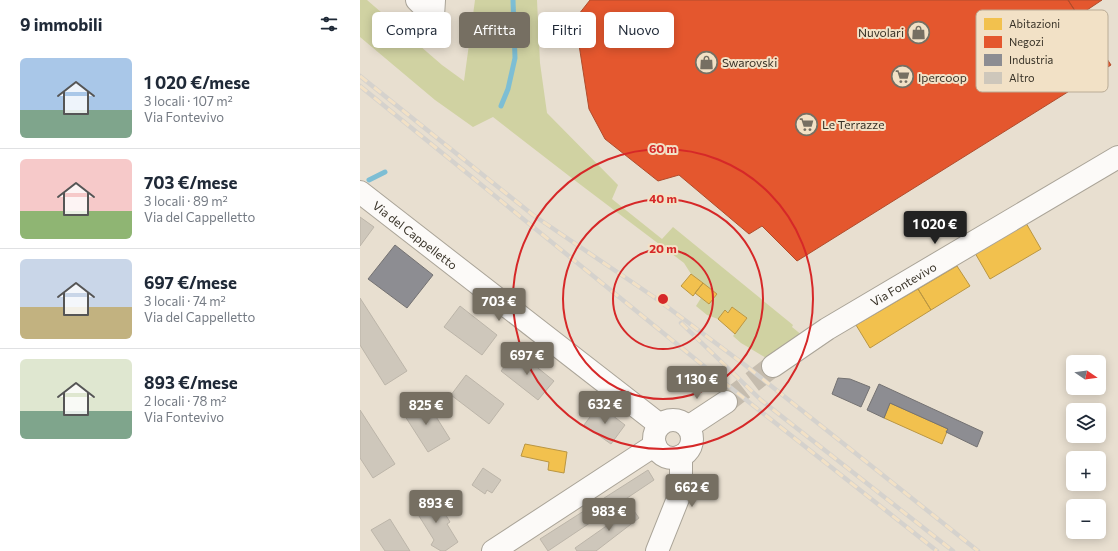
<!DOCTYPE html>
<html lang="it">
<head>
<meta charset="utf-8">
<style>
	:root { --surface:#fff; --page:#f6f6f7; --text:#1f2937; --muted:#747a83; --line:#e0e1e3; --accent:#766f62 }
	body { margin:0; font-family:Commissioner,sans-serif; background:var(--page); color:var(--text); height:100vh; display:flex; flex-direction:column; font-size:15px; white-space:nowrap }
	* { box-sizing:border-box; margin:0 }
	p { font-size:13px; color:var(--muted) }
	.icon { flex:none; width:22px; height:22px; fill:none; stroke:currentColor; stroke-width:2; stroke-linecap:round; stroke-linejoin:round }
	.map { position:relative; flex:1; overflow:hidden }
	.details { display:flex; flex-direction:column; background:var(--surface); width:360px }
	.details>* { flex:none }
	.guide { position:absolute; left:12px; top:12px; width:380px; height:36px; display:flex; gap:8px }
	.needle { width:26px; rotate:103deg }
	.controls { position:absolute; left:706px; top:355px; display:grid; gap:8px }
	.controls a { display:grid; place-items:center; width:40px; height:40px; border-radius:6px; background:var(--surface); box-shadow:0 2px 10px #0003; font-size:20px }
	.price { position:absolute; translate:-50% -34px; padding:0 9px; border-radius:4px; background:var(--accent); color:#fff; font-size:13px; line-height:26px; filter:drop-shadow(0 1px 2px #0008) }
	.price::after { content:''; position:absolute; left:50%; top:24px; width:12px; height:9px; margin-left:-6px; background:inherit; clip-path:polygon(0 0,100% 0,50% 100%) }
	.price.active { background:#222; color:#fff }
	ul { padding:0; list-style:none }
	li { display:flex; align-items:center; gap:12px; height:100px; padding:0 20px }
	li+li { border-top:1px solid var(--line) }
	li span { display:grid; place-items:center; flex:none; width:112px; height:80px; border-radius:6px; color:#555 }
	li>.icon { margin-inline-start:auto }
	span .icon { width:48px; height:48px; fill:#fffc; stroke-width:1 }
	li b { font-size:17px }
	h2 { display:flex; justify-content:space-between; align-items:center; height:48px; padding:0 20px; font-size:17px }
	.chip { padding:0 14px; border-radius:6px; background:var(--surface); box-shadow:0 2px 10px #0003; font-size:14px; line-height:36px }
	.chip.active { background:var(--accent); color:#fff }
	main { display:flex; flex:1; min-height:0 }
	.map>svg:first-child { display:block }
</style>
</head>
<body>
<main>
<section class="details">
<h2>9 immobili<svg class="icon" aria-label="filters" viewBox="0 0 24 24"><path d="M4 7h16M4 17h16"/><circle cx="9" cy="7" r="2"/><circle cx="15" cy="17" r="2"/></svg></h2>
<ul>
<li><span style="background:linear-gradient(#a9c7e8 65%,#7fa58c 0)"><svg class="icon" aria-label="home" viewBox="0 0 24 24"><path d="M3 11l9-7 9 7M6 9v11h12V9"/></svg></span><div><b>1 020 €/mese</b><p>3 locali · 107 m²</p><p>Via Fontevivo</p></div></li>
<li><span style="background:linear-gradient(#f6c9c9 65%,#8fb573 0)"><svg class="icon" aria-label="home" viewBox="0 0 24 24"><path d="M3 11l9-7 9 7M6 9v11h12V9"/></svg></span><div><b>703 €/mese</b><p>3 locali · 89 m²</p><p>Via del Cappelletto</p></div></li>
<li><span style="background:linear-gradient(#c9d6e8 60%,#c2b280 0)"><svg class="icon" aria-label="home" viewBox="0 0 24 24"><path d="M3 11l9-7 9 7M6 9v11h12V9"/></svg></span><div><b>697 €/mese</b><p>3 locali · 74 m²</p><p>Via del Cappelletto</p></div></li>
<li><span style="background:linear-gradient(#dfe7d0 65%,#7fa58c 0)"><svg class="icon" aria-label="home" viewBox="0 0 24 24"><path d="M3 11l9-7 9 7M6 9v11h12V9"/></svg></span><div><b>893 €/mese</b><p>2 locali · 78 m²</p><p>Via Fontevivo</p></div></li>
</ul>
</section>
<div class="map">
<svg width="758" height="551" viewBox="0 0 758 551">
	<rect width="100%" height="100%" fill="#e8dfd0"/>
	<path fill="#d0d2a2" d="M0 0H7L82 65 104 81 115 0H177L180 63 187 113 258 185 252 199 302 239 313 227 433 325 432 327 443 336 413 362 381 343 373 336 387 318 372 307 368 313 365 311 358 319 347 315 336 306 341 298 349 304 357 294 331 274 324 263 213 179 133 117 113 127 75 100 0 37Z"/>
	<path fill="#f2c14e" stroke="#ba9642" d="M666 223 681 249 630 279 615 253Z
		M597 266 610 286 571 310 558 289Z
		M331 274 343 283 333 296 321 286Z
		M343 283 357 294 349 304 335 293Z
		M558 289 571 310 510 348 496 325Z
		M372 307 387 318 375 334 358 319 365 310 368 313Z
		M530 403 588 429 582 444 524 418Z
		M165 444 207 452 204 473 188 470 189 462 161 456Z"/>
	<path fill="#e4572e" stroke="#b04c2c" d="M230 0H708L751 65 437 261 402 226 389 234 319 175 298 181 245 139 229 109 215 19Z
		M708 0H742L718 16Z"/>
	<path fill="#8d8d92" stroke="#747272" d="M35 245 73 275 47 308 8 279Z
		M478 378 490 379 510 387 501 407 472 394Z
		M519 384 623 432 617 447 586 432 588 429 530 403 524 418 507 410Z"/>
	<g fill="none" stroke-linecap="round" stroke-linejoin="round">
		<path stroke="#7dbed4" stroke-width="5" d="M141 106 148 89 155 58 153 0
			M9 180 25 172"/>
	</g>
	<path fill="#cec7bb" stroke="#bcb5a9" d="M0 217 14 227 0 246Z
		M0 298 47 371 25 385 0 345Z
		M100 306 137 335 122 355 84 327Z
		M157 351 194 381 178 400 141 371Z
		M106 375 144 404 129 424 91 395Z
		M65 399 90 439 68 452 43 413Z
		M239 405 265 425 251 444 224 425Z
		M0 410 35 464 13 478 0 458Z
		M123 468 141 480 132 493 127 490 125 494 112 485Z
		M288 470 294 480 188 551 180 539Z
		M70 496 83 503 81 507 90 522 87 524 98 542 85 551H81L71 545 74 540 54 508Z
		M272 508 279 518 236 551H217L215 548Z
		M30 519 50 551H25L11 530Z"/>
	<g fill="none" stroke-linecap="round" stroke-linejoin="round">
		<path stroke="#c5bcae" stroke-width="22" stroke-dasharray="22 11" stroke-linecap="butt" d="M366 402 413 366"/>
		<defs>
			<g id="minor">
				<path d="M57 0 73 16 74 0"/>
				<path id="s1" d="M0 192 300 425"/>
				<path id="s2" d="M413 366 467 329 758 157"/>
				<circle cx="313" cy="439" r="19"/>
				<path d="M328 427 366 402"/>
				<path d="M133 551 295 445"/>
				<path d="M297 551 319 496 321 479V456"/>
			</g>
		</defs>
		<use href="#minor" stroke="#aaa498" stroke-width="24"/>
		<use href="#minor" stroke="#fcfaf8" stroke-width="22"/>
		<defs>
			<path id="rail" d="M0 76 173 215 294 297 385 365 618 551
				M0 86 361 380 577 551
				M321 323 401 400 593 551"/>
		</defs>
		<use href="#rail" stroke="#d5d2cd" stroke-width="4.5"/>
		<use href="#rail" stroke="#f2e1c6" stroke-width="3" stroke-dasharray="9" stroke-linecap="butt"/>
	</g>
	<g fill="none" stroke="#d62828" stroke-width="2">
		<circle cx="303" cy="299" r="50"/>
		<circle cx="303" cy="299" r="100"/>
		<circle cx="303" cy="299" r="150"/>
	</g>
	<defs>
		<symbol id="shop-ring" viewBox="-11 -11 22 22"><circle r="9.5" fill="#f2e1c6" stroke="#766f62" stroke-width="1.5"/><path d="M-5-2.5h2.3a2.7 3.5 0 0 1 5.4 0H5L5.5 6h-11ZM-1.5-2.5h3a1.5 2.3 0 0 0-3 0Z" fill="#766f62"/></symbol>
		<symbol id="supermarket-ring" viewBox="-11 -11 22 22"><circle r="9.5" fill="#f2e1c6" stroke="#766f62" stroke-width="1.5"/><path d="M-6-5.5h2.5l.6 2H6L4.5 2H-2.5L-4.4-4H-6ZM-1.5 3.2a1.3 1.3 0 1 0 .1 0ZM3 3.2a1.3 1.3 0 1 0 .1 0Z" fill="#766f62"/></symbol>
	</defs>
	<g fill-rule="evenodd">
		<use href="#shop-ring" x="546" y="20" width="25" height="25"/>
		<use href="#shop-ring" x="334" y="50" width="25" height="25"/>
		<use href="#supermarket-ring" x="530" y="64" width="25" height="25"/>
		<use href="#supermarket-ring" x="434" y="112" width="25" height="25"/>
	</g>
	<g text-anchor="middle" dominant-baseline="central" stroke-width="4" stroke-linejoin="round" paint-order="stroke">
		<g font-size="12" fill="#383227" stroke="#f2e1c6" text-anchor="start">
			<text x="544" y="32" text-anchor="end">Nuvolari</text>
			<text x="362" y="62">Swarovski</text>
			<text x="558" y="77">Ipercoop</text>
			<text x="462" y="124">Le Terrazze</text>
		</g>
		<g font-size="12" fill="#383227" stroke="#f2e1c6">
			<text stroke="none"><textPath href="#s1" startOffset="70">Via del Cappelletto</textPath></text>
			<text stroke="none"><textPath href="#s2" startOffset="154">Via Fontevivo</textPath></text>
		</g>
	</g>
	<rect x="616" y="10" width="132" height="82" rx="6" fill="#f2e1c6" stroke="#baac96" stroke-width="1"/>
	<rect x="624" y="18" width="18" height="12" fill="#f2c14e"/>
	<rect x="624" y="36" width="18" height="12" fill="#e4572e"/>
	<rect x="624" y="54" width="18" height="12" fill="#8d8d92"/>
	<rect x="624" y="72" width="18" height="12" fill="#cec7bb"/>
	<g font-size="11" fill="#383227">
		<text x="649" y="28">Abitazioni</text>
		<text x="649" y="46">Negozi</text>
		<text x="649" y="64">Industria</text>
		<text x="649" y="82">Altro</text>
	</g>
	<circle cx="303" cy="299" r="6" fill="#d62828" stroke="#f2e1c6" stroke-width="2"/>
	<g font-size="12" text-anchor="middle" font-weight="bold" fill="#d62828" stroke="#f2e1c6" stroke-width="4" stroke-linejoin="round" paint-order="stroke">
		<text x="303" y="153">60 m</text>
		<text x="303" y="203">40 m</text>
		<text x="303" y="253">20 m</text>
	</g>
</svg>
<div class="controls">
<a><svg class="needle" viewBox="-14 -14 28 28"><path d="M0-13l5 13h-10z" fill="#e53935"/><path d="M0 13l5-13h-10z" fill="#747a83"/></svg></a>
<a><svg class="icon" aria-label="layers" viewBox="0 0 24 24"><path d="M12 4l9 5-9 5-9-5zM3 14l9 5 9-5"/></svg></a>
<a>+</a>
<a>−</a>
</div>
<b class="price active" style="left:575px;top:245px">1 020 €</b>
<b class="price" style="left:139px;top:322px">703 €</b>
<b class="price" style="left:167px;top:376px">697 €</b>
<b class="price" style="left:337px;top:400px">1 130 €</b>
<b class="price" style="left:245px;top:425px">632 €</b>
<b class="price" style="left:66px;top:426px">825 €</b>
<b class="price" style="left:332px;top:508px">662 €</b>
<b class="price" style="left:76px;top:524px">893 €</b>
<b class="price" style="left:249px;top:532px">983 €</b>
<div class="guide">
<a class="chip">Compra</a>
<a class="chip active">Affitta</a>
<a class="chip">Filtri</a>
<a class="chip">Nuovo</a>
</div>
</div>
</main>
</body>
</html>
